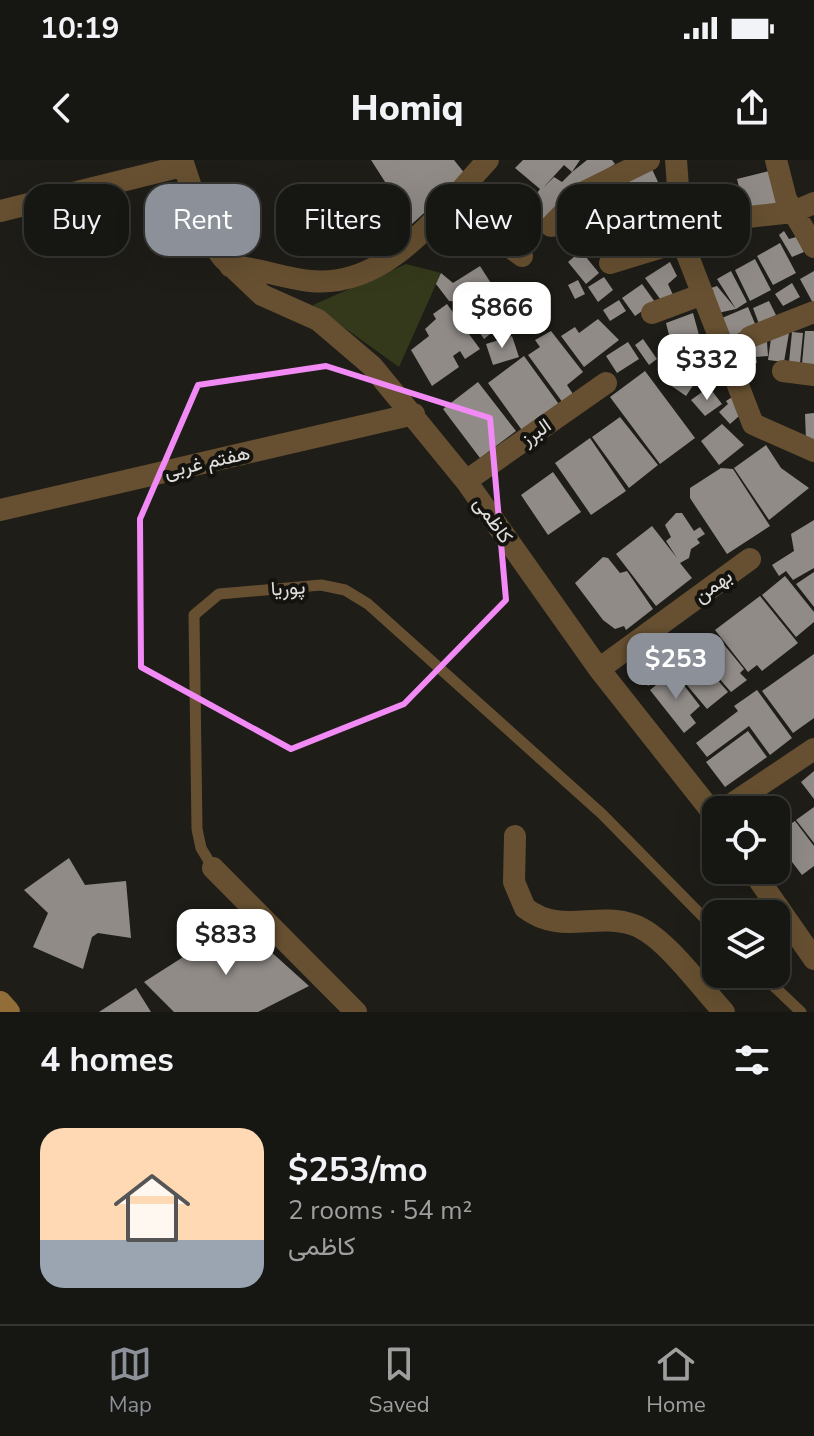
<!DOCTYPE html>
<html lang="en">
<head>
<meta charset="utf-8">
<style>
	:root { --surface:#161612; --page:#1f1f1b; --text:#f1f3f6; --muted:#9e9f9f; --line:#353532; --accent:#8c9099 }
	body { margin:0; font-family:"Nunito Sans",Vazirmatn,sans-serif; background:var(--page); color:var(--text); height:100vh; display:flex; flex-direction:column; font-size:30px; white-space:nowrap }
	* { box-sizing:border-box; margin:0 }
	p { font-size:26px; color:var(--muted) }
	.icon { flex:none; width:44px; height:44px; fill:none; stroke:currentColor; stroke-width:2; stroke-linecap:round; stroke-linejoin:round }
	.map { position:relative; height:852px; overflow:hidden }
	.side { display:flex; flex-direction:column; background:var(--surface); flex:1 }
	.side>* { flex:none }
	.hud { position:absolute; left:24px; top:24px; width:766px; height:72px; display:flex; gap:16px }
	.fabs { position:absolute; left:702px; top:636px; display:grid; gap:16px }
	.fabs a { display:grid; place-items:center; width:88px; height:88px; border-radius:16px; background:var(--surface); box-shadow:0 8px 32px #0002,0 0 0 2px var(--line); font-size:40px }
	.price { position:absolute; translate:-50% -68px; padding:0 18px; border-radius:16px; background:#fff; color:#222; font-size:26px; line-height:52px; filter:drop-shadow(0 2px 4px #0008) }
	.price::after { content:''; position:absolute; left:50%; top:48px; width:24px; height:18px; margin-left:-12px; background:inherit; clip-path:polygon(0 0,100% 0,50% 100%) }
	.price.on { background:var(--accent); color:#fff }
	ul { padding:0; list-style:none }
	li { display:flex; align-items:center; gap:24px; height:200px; padding:0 40px }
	li span { display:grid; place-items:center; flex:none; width:224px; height:160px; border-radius:24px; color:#555 }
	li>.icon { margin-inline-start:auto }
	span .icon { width:96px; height:96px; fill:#fffc; stroke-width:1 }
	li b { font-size:34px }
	h2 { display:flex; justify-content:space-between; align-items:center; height:96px; padding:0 40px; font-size:34px }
	.tag { padding:0 28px; border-radius:24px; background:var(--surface); box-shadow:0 8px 32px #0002,0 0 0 2px var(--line); font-size:28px; line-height:72px }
	.tag.on { background:var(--accent); color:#fff }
	.status { display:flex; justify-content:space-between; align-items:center; height:56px; padding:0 40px; background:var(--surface); direction:ltr }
	.status svg { height:22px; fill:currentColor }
	header { display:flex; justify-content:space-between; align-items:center; height:104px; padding:0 40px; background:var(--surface); font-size:36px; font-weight:800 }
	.menu { display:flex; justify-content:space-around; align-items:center; height:112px; border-top:2px solid var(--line); background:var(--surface); font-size:22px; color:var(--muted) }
	.menu a { display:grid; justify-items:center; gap:4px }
	.menu .on { color:var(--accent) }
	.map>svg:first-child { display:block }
</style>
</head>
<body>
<div class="status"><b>10:19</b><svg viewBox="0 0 49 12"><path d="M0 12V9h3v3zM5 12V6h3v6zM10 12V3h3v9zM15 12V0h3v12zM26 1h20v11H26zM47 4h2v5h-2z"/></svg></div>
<header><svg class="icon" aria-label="back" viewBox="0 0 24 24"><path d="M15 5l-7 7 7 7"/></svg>Homiq<svg class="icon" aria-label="share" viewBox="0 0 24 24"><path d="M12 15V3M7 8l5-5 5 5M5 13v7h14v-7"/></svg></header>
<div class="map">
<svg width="814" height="852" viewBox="0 0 814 852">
	<rect width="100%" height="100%" fill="#1e1d18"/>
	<path fill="#34391b" d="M406 104 441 113 399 207 313 145Z"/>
	<path fill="#908b87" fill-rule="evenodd" d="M371 0H454L466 15 412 64Z
		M523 0H580L572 12 587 0H612L615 4 585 23 536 68 522 53 540 29 515 8ZM564 5 572 12 562 22 554 17 543 28Z
		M651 7 665 37 621 59 596 31Z
		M773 10 781 42 745 52 737 19Z
		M499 35 522 53 505 68 484 51Z
		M667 42 676 69 663 74 653 47Z
		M583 44 600 65 587 73 573 53Z
		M648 55 659 76 647 83 632 64Z
		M569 56 586 78 576 86 560 65Z
		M615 58 620 63 632 64 634 74 601 97 588 84Z
		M519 64 530 76 521 85 510 73Z
		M784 71 789 79 796 77 804 92 792 97 779 75Z
		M780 83 796 113 773 125 757 96Z
		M581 91 599 113 586 124 568 102Z
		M755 99 771 130 750 141 735 110Z
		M670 102 677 116 668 124 674 137 663 143 645 118Z
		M480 106 512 156 484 179 459 142 449 141 436 124 441 113 453 123Z
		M731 111 747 142 736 149 717 119Z
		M814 111V145L800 119Z
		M604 117 613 130 598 142 588 127Z
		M578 120 585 134 575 139 568 125Z
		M792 123 800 137 783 146 775 134Z
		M642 124 655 142 635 156 622 138Z
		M717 126 736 149 718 153 708 129Z
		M619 140 626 151 610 161 603 150Z
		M769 141 776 155 759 164 753 148Z
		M447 144 480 189 465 199 460 191 453 196 459 207 432 226 411 190 429 176 425 169 436 159 433 154Z
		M748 147 756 166 730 177 722 158Z
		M693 153 699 175 672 187 666 163Z
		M598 159 619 180 584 207 561 176 575 167 579 173Z
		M551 171 583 212 567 225 575 237 563 243 528 195 540 187 535 180Z
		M772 171 789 173 784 202 768 200Z
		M805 171H814V205L802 204Z
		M792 172 803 173 800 203 789 202Z
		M512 176 519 197 493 205 486 184Z
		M643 179 657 199 649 205 635 185Z
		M698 181 711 202 699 211 683 191Z
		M628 182 639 199 617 213 606 196Z
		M767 182 768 196 756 197 757 203H738L735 188 755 187V183Z
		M524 196 561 247 524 273 488 223Z
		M675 202 698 218 686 236 663 220Z
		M645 211 695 278 660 304 610 237Z
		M478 222 516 271 480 298 443 249Z
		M709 227 722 244 705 256 691 240Z
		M737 234 746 250 730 264 719 252 728 244 726 241Z
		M814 253V279L806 280 805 254Z
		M620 257 658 305 629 328 592 277Z
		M722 264 744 285 719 305 701 281Z
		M590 278 626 331 591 355 555 303Z
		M766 285 781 308 809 328 769 360 734 308Z
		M721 308 733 309 770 366 727 394 690 338V328Z
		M553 312 581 352 548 375 521 335Z
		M676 353H682L694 371 700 367 705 374 697 379 700 383 691 389 689 398 680 403 692 418 656 446 616 394 652 366 677 398 666 381 671 377 665 365Z
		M814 360V408L793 420 786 411 779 416 772 405 794 391 791 374Z
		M603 397 608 398 620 413 627 411 653 449 626 470 624 466 615 469 603 460 575 423Z
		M814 412V447L796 424Z
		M785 416 814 452V462L796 477 762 435Z
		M760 436 798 483 762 511 757 505 748 512 715 470Z
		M716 475 744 509 740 513 747 520 731 532 695 491Z
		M694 493 728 532 707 549 675 511Z
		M814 494V558L793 573 762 531Z
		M650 496 663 516 648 526 637 511 639 504Z
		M673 511 700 546 690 555 696 563 684 573 650 530Z
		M757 530 792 578 770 595 749 566 707 597 696 583 738 551 734 546Z
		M748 571 767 597 725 627 706 602Z
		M814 611V639L801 622Z
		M814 647V683L796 660Z
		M795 661 814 686V706L802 715 776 681V670L786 662 789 665Z
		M69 698 85 725 126 721 131 778 98 773 92 777 83 809 33 787 48 753 24 730Z
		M238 762 309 826 258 852H174L144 822Z
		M136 828 151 852H99Z"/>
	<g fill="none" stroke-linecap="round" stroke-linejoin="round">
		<path stroke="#675031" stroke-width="11" d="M213 708 201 688 197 669 194 455 219 434 321 425 345 430 368 444 602 654 716 770
			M761 814 801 852"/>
		<path stroke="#675031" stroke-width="22" d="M182 0 208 78 223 98 262 135 318 160 372 206 466 321 599 509 716 657
			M676 0 682 81 753 264 814 291
			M776 0 786 39 814 87
			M449 42 522 96
			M0 51 182 6
			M551 66 584 32 649 0
			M716 72 748 57 793 52 814 43
			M610 103 682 81
			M230 106C258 108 283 118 310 121 389 129 441 50 488 0
			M652 153 703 134
			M750 177 814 152
			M783 211 814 215
			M466 321 606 223
			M0 350 414 254
			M599 509 750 399
			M723 650 814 589
			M515 676 514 722 525 748C562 776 595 751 634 765 665 776 701 828 724 852
			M213 708 356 852
			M752 710 814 799"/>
		<path stroke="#926d38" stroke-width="24" d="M0 843 8 852"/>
	</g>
	<path fill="none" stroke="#f18af4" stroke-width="6" stroke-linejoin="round" d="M326 206 490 258 506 440 404 544 291 589 141 507 140 359 198 225Z"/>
	<g text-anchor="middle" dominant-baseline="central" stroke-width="8" stroke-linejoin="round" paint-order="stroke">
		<g font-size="20" fill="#e0dfdc" stroke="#14130f">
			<text transform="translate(536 272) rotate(-35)">البرز</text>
			<text transform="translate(207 302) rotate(-13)">هفتم غربی</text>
			<text transform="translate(493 360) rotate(55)">کاظمی</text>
			<text transform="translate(713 426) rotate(-36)">بهمن</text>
			<text transform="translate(288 428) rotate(-4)">پوریا</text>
		</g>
	</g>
</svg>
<div class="fabs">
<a><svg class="icon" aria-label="locate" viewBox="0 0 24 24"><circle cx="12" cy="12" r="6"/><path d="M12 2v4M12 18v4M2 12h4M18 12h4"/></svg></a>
<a><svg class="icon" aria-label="layers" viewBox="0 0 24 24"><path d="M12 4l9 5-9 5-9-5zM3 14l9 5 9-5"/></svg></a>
</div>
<b class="price" style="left:502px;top:190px">$866</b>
<b class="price" style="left:707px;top:242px">$332</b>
<b class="price on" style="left:676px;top:541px">$253</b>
<b class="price" style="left:226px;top:817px">$833</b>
<div class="hud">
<a class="tag">Buy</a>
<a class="tag on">Rent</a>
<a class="tag">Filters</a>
<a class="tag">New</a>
<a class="tag">Apartment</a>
</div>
</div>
<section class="side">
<h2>4 homes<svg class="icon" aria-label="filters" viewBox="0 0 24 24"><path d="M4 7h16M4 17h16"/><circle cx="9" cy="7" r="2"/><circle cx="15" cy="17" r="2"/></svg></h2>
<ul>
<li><span style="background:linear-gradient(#ffd9b3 70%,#9aa5b1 0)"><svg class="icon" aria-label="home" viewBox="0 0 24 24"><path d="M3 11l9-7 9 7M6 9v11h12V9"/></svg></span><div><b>$253/mo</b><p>2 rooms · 54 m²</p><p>کاظمی</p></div></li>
</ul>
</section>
<nav class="menu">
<a class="on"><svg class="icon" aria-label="map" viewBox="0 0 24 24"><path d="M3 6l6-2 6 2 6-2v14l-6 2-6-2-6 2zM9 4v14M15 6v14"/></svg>Map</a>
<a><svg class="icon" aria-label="saved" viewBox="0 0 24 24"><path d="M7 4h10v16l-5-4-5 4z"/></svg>Saved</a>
<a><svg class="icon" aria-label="home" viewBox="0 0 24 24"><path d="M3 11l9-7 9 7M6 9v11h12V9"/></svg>Home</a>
</nav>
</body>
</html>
